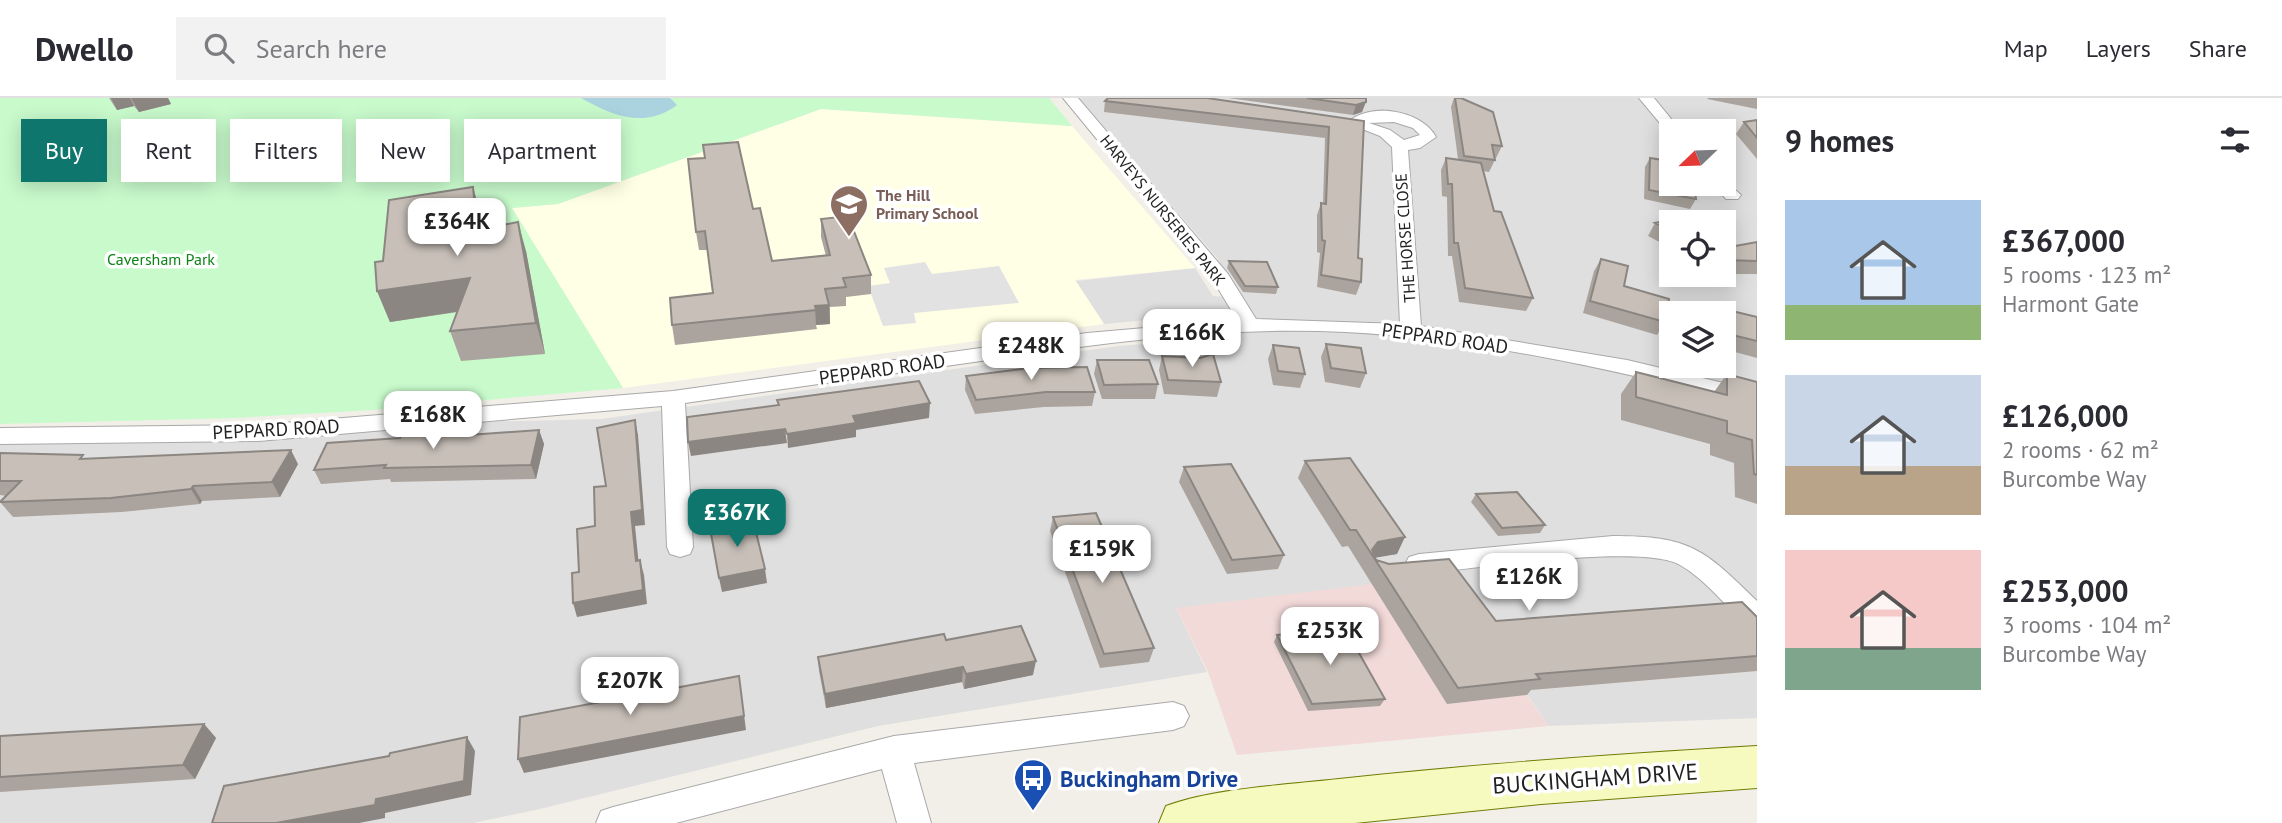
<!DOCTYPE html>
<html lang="en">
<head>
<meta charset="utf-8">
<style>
	:root { --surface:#fff; --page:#f2f2f3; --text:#2b2b33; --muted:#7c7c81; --line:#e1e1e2; --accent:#0f766e }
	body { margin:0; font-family:"PT Sans",sans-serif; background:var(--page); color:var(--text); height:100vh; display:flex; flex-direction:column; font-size:26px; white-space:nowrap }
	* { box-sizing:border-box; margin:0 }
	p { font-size:23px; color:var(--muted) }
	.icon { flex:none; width:38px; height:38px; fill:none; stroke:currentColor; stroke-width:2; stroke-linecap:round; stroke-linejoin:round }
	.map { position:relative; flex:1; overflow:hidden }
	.drawer { display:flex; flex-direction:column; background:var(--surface); width:525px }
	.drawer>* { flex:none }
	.top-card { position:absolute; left:21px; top:21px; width:665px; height:63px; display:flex; gap:14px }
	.needle { width:46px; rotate:247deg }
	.fabs { position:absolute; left:1659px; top:21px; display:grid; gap:14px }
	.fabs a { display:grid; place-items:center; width:77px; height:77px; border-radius:0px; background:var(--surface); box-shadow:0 4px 18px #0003; font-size:35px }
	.price { position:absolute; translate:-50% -60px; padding:0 16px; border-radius:14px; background:#fff; color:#222; font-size:23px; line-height:46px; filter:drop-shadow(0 2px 4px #0008) }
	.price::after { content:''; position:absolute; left:50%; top:42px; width:21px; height:16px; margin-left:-10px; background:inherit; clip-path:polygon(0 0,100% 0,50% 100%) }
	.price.selected { background:var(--accent); color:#fff }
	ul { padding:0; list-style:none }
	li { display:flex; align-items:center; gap:21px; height:175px; padding:0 28px }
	li span { display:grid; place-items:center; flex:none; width:196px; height:140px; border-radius:0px; color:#555 }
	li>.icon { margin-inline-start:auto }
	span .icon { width:84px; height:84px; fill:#fffc; stroke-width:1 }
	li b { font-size:30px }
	h2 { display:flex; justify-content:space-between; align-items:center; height:84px; padding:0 28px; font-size:30px }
	.tag { padding:0 24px; border-radius:0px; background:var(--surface); box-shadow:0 4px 18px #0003; font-size:24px; line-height:63px }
	.tag.selected { background:var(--accent); color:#fff }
	header { display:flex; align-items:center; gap:42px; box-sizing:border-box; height:98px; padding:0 35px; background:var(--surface); border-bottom:2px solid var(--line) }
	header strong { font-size:33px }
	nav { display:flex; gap:38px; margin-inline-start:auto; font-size:24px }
	.search { width:490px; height:63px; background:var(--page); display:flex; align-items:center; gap:18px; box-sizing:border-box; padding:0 24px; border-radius:0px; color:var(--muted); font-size:26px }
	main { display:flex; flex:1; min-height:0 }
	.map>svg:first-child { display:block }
</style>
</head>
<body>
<header>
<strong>Dwello</strong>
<div class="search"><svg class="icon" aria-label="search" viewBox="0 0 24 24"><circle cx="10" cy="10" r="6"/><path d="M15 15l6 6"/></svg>Search here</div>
<nav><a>Map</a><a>Layers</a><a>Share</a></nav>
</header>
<main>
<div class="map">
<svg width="1757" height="725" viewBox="0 0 1757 725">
	<rect width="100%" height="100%" fill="#f2efe9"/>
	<path fill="#e0dfdf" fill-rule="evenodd" d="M1079 0H1757V620L1549 628 1527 597 1176 510 1207 574 878 628 540 711 473 725H0V335L601 321 1118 248 1212 241 1201 217 1104 226 1076 183 1195 170 1213 198 1235 200 1217 160ZM1671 33H1724V86H1671ZM1671 124H1724V177H1671ZM1671 215H1724V268H1671Z"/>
	<path fill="#f2dad9" d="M1439 478 1549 628 1237 657 1208 574 1176 510Z"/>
	<path fill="#ffffe5" d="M821 11 1072 28 1195 170 1075 182 1104 226 623 290 511 110 558 106Z"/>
	<path fill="#c8facc" d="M0 0H1049L1072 28 821 11 558 106 512 110 623 290 373 312 234 320 0 326Z"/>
	<path fill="#e2e2e2" d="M925 164 932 176 999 168 1019 205 914 215 916 225 883 228 868 188 890 185 884 170Z"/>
	<path fill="#aad3df" d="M581 0H670L677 7C645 31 613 18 581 0Z"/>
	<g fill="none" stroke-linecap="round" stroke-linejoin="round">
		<defs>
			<path id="street" d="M1063 0H1078L1228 176 1256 221 1400 226 1392 49 1380 38 1347 25C1369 3 1422 12 1436 39L1420 50 1408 52 1421 228 1627 262 1757 293V307C1622 274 1483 241 1345 234 1223 228 1101 245 981 263 882 277 784 291 685 305L693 449 690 456 680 459 670 456 667 449 662 308 258 343 0 346V330L258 327 673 293 1087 235 1237 222 1213 182ZM1394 24 1413 30 1420 37 1404 42 1390 32 1369 25Z
				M1639 0H1654L1681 33 1669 36Z
				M1724 82 1741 97 1738 101H1726L1713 86H1724Z
				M1613 438C1690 438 1704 451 1757 503V532L1747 529C1726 508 1706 482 1680 467 1642 445 1471 471 1419 476L1409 473 1405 466 1409 459 1419 456Z
				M1173 604 1184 608 1189 618 1184 628 1173 632 914 665 931 725H897L882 671 676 725H596L601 713 613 709 894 638Z"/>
			<path id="secondary" d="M1757 648V690L1541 706 1355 725H1159L1166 708C1214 690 1287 687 1339 681 1478 666 1617 656 1757 648Z"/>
		</defs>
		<use href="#street" stroke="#a9a9a9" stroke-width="2"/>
		<use href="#secondary" stroke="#707d05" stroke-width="2"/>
		<use href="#street" fill="#fff" fill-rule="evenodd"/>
		<use href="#secondary" fill="#f7fabf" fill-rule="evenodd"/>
	</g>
	<path fill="#aba49e" d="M109 0H168L171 6 139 14 134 8 117 12Z
		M1228 0H1366L1362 14 1353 17Z
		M1454 0H1461L1502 48 1496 60H1494L1495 62 1489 74 1483 73 1494 113 1533 200 1526 213 1459 204 1452 158H1448L1447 99 1442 98 1441 72 1446 60 1458 61 1451 9Z
		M1708 0H1757V11L1707 1Z
		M1105 3 1364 23 1358 160 1361 184 1356 197 1317 189 1320 155 1317 154V117L1321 105H1323L1325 40 1104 14Z
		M1757 22V61L1736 36 1744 24Z
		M1650 60 1696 101 1690 111 1644 101 1645 69Z
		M473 89 481 118 483 131 526 153 545 256 461 263 450 233 458 214 390 224 377 193 383 163Z
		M753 111 772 163 826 158 821 139V121L871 177V196L846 199V208L830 209V226L816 227 817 231 675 247 672 227 713 195 707 152H699L696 134Z
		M1671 124V150L1648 138 1655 125Z
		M1757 144V176H1724V150Z
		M1601 161 1624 188 1665 224 1657 237 1583 215 1594 173Z
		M1229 163 1278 189 1276 196 1243 194 1227 170Z
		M1703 206 1757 219V260L1724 251V215H1697Z
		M1326 246 1366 275 1360 290 1325 284 1321 259Z
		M1273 247 1305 276 1300 290 1273 287 1268 261Z
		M1162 258 1200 260 1221 284 1217 299 1164 296 1159 272Z
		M1097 262 1158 286 1155 301H1102L1094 276Z
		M1636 274 1714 294 1727 276 1757 284V406L1735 399 1734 365 1710 357V346L1621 322V296Z
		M966 278 1095 294 1092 308 1044 309 975 316 965 292Z
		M539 332 544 346 536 381 391 384 390 381 321 386 314 372 457 338Z
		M0 355 86 361 298 366 280 399 202 403 200 406 122 414 13 419 0 404 7 398 0 397Z
		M1305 363 1397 456 1375 459 1376 462 1496 523 1757 519V573L1531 592 1527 597 1447 606 1348 448 1342 449 1298 380Z
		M1184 369 1284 457 1278 471 1227 476 1179 384Z
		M1476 396 1545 427 1540 435 1498 438 1471 404Z
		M1053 419 1154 550 1149 564 1100 570 1050 433Z
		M1277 537 1385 601 1380 608 1308 613 1274 544Z
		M946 542 1033 577 964 591 962 584 826 610 819 573 818 559Z
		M204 626 216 640 195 681 0 694V638Z"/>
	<path fill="#8b8681" d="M111 0H130L134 8 117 12Z
		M131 0H168L171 6 139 14Z
		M1366 4 1362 14 1353 17 1356 7Z
		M473 89 481 118 485 161 477 132Z
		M518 124 526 153 545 256 536 225Z
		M470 180 480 210 390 224 377 193Z
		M829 207 830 226 816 227 815 208Z
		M930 305 929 320 856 332V339L788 350 787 336 853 318Z
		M635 322 638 337 645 427 635 428 640 478 636 463 631 414Z
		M785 331 787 345 691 358 688 344Z
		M539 332 544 346 536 381 531 367Z
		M291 352 298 366 280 399 272 384Z
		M193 388 202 403 200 406 191 391Z
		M1405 439 1397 456 1374 460 1371 455 1378 444Z
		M640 462 644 477 647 506 577 519 573 505Z
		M765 471 767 485 722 494 719 480Z
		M1036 563 1033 577 964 591 966 576Z
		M963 569 962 584 826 610 825 596Z
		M739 578 746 632 524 675 518 661Z
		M204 626 216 640 195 681 183 667Z
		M467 639 475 653 471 697 385 715V720L359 725H276Z"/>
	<path fill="#c7bfb8" stroke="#8b8681" stroke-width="2" d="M1108 0H1207L1364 23 1358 160 1362 161 1361 184 1321 177 1325 143 1322 142 1321 105 1326 106 1329 29 1105 3Z
		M1307 0H1366V4L1356 7Z
		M1455 0H1461L1493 14 1502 48 1492 47 1495 62 1464 58Z
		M1757 22V40L1744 24Z
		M738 44 753 111 760 110 772 163 830 157 821 121 848 118 871 177 843 180 846 189 825 191 829 207 815 208 816 212 672 227 670 200 713 195 705 133 696 134 688 61 705 60 703 47Z
		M1446 60 1481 65 1494 113 1501 114 1533 200 1465 190 1458 145H1454L1452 86H1448Z
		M1650 60 1669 63 1671 66V86H1694L1696 101 1649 92Z
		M473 89 477 132 518 124 536 225 450 233 470 180 377 193 375 164 383 163 389 102Z
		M1700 116 1702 124H1671V133L1655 125Z
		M1757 144V163L1724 162V150Z
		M1601 161 1628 168 1624 188 1669 201 1665 224 1590 203Z
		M1229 163 1267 164 1278 189 1245 188Z
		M1703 206 1757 219V243L1724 235V215H1703Z
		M1326 246 1361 250 1366 275 1331 270Z
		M1273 247 1299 250 1305 276 1278 273Z
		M1213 256 1221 284 1168 282 1162 258 1200 260Z
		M1097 262H1149L1158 286 1104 287Z
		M1087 269 1095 294H1046L976 302 966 278 1030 270Z
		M1636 274 1727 297V276L1757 284V377L1754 376 1752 342 1727 335V323L1636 299Z
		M919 283 930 305 853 318 856 325 787 336 785 331 688 344 687 319 779 307 777 302Z
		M635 322 642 412 631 414 636 463 640 462 643 492 573 505 572 475 579 474 577 431 595 428 594 389 606 388 597 330Z
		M539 332 531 367 384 370 386 367 314 372 327 345 400 340 402 336 456 335 454 338Z
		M291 352 272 384 193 388 191 391 111 400 0 404 21 383H0V355L83 357 80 361Z
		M1350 360 1405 439 1378 444 1372 452 1376 462 1389 466 1449 461 1496 523 1742 504 1757 519V558L1536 576 1540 581 1458 590 1356 432H1350L1305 363Z
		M1231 366 1284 457 1232 462 1184 369Z
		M1517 394 1545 427 1502 430 1476 396Z
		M1096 415 1154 550 1104 556 1053 419Z
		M753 422 765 471 719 480 710 430Z
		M1021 528 1036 563 966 576 963 569 825 596 818 559 944 536 946 542Z
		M1346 532 1385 601 1312 606 1277 537Z
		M739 578 744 618 518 661 520 619Z
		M204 626 183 667 0 679V638Z
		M467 639 464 683 376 701 375 707 276 725H212L224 688 389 658 390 655Z"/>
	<defs>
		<symbol id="school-pin" viewBox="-11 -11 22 30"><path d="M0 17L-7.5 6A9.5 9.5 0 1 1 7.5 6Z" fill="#8d6e63" stroke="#fff"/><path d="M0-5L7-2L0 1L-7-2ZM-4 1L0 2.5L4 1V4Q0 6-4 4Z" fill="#fff"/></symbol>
		<symbol id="bus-pin" viewBox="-11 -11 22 30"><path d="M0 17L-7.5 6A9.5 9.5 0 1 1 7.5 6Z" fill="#1a4fb4" stroke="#fff"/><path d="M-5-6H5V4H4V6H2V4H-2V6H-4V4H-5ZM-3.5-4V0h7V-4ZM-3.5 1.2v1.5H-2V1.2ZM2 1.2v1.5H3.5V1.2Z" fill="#fff"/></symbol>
	</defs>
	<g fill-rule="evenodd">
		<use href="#school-pin" x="827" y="84" width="44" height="60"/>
		<use href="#bus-pin" x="1011" y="658" width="44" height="60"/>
	</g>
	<g text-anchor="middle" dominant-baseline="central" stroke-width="7" stroke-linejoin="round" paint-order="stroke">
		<g font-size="16" font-weight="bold" fill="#785e54" stroke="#fff" text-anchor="start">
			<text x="876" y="97">The Hill<tspan x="876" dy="18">Primary School</tspan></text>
		</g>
		<g font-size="16" fill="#222" stroke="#fff">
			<text transform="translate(1163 112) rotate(51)">HARVEYS NURSERIES PARK</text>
			<text transform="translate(1405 140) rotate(-94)">THE HORSE CLOSE</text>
		</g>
		<g font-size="16" fill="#0c8416" stroke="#fff">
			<text x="161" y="161">Caversham Park</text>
		</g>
		<g font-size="19" fill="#222" stroke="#fff">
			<text transform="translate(1445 240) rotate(8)">PEPPARD ROAD</text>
			<text transform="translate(882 271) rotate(-8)">PEPPARD ROAD</text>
			<text transform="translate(276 331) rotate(-3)">PEPPARD ROAD</text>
		</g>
		<g font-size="23" font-weight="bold" fill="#164399" stroke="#fff" text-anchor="start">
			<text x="1060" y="680">Buckingham Drive</text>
		</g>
		<g font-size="23" fill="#222" stroke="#fff">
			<text transform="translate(1595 680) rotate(-4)">BUCKINGHAM DRIVE</text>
		</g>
	</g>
</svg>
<div class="fabs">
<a><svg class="needle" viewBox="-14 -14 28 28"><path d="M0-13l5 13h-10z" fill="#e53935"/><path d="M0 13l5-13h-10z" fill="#7c7c81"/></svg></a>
<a><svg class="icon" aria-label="locate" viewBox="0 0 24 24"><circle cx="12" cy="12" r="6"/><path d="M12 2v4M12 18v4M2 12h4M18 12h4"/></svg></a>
<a><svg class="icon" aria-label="layers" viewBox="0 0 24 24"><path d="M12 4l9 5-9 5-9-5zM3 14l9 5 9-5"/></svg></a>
</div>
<b class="price" style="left:457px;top:160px">£364K</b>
<b class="price" style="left:1192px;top:271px">£166K</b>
<b class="price" style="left:1031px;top:284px">£248K</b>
<b class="price" style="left:433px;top:353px">£168K</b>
<b class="price selected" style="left:737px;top:451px">£367K</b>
<b class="price" style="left:1102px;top:487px">£159K</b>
<b class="price" style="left:1529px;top:515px">£126K</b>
<b class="price" style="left:1330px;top:569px">£253K</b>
<b class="price" style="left:630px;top:619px">£207K</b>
<div class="top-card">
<a class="tag selected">Buy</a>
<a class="tag">Rent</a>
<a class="tag">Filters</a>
<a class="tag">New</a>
<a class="tag">Apartment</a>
</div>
</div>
<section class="drawer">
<h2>9 homes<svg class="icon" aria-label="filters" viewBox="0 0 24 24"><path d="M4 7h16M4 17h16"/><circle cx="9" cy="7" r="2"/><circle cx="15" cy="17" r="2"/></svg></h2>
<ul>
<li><span style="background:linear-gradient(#a9c7e8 75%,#8fb573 0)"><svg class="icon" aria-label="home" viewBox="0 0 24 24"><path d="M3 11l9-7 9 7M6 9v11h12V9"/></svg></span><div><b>£367,000</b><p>5 rooms · 123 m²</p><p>Harmont Gate</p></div></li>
<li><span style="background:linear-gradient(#c9d6e8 65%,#b9a48a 0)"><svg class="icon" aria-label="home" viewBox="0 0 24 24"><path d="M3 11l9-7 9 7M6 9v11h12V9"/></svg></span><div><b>£126,000</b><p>2 rooms · 62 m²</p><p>Burcombe Way</p></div></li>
<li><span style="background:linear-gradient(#f6c9c9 70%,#7fa58c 0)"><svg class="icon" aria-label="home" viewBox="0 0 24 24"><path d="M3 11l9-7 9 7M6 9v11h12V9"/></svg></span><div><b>£253,000</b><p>3 rooms · 104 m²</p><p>Burcombe Way</p></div></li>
</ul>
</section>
</main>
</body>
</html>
